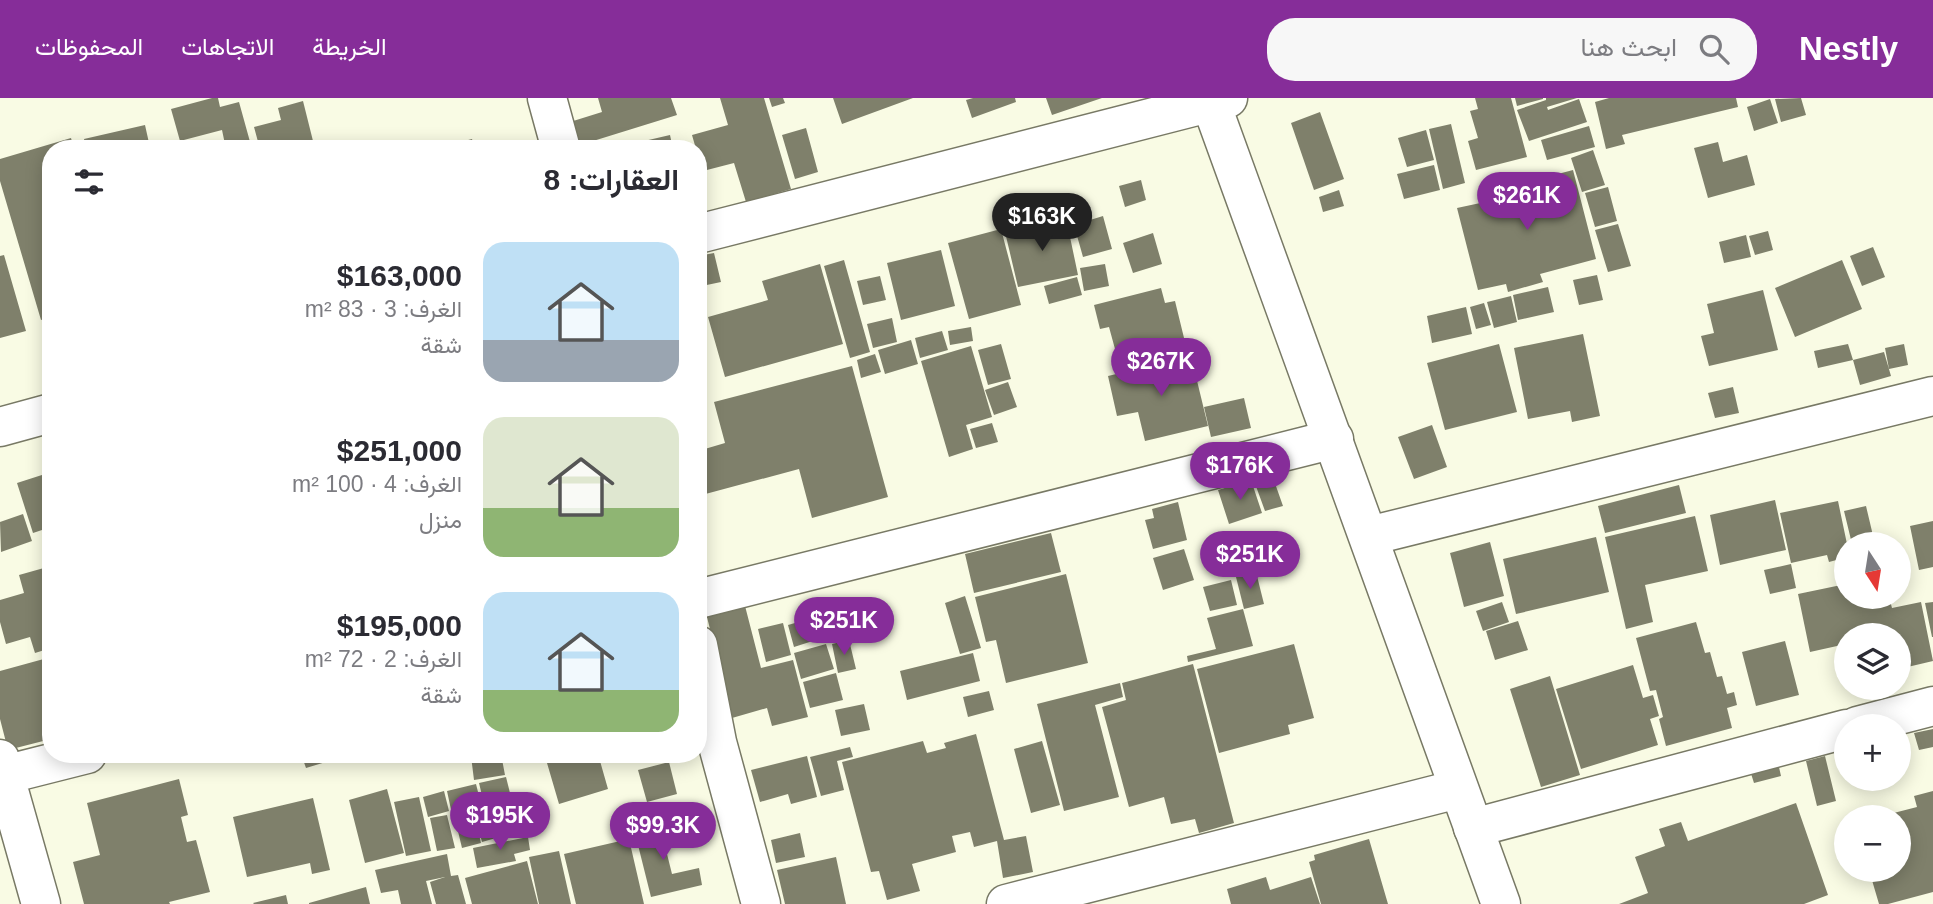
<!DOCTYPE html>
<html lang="ar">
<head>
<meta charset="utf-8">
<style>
	:root { --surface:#fff; --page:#f7f7f7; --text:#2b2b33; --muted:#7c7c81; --accent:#862d99 }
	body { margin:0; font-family:Arial,Vazirmatn,sans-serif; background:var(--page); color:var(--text); direction:rtl; height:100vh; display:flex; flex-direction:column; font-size:26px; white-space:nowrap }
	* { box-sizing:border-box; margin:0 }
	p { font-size:23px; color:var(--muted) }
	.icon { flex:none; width:38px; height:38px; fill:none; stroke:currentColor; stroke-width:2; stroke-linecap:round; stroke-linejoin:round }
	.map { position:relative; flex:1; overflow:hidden; direction:ltr }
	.side { position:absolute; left:42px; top:42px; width:665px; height:623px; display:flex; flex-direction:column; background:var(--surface); border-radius:28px; box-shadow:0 4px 18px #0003; direction:rtl }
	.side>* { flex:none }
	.needle { width:46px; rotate:168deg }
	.fabs { position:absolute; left:1834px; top:434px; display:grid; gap:14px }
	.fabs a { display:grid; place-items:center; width:77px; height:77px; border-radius:50%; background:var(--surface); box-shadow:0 4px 18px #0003; font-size:35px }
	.price { position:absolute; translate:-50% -60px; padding:0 16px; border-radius:24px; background:var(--accent); color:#fff; font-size:23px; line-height:46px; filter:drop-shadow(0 2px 4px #0008) }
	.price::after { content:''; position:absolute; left:50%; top:42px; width:21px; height:16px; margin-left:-10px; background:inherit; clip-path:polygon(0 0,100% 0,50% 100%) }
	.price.on { background:#222; color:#fff }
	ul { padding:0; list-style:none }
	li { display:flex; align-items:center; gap:21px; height:175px; padding:0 28px }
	li span { display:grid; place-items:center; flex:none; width:196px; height:140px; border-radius:21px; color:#555 }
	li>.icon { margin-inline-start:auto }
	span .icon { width:84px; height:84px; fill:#fffc; stroke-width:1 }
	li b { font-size:30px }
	h2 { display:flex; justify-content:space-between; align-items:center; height:84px; padding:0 28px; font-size:30px }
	header { display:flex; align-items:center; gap:42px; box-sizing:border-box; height:98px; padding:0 35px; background:var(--accent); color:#fff }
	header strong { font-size:33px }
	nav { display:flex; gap:38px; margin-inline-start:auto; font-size:24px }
	.search { width:490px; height:63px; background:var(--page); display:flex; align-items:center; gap:18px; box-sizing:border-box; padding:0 24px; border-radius:28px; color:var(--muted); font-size:26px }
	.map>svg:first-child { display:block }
</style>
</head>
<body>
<header>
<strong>Nestly</strong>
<div class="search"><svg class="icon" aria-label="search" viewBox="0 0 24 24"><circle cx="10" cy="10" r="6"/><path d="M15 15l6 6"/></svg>ابحث هنا</div>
<nav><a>الخريطة</a><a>الاتجاهات</a><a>المحفوظات</a></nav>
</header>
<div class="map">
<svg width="1933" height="806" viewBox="0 0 1933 806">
	<rect width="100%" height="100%" fill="#f9fbe4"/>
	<path fill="#7f806b" d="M212 0H218L220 9 239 4 252 51H226L222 32 180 43 171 11Z
		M598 0H671L677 17 577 48 570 24 602 14Z
		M720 0H764L791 91 746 104 734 65 703 73 698 51H696L692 37 728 27Z
		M769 0H783L785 5 772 9Z
		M833 0H913L842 26Z
		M973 0H1015L1016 4 972 20 966 2Z
		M1046 0H1102L1052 17Z
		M1475 0H1511L1527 59 1476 72 1468 43 1478 40 1470 13 1478 11Z
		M1515 0H1543V1L1517 8Z
		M1546 0H1577L1547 9 1548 12 1579 1 1587 24 1529 43 1517 12 1546 2Z
		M1609 0H1736L1738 9 1622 37 1625 46 1606 51 1595 4Z
		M1801 0 1806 17 1781 24 1775 1Z
		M1770 1 1778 25 1754 33 1747 9Z
		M303 3 315 51H260L254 29 281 22 278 10Z
		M1320 14 1344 81 1314 92 1291 25Z
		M1451 26 1465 85 1443 91 1429 31Z
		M145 27 149 45 154 44 156 51H86L84 41Z
		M1589 28 1595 49 1547 62 1541 42Z
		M806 30 818 74 795 81 782 37Z
		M1426 32 1434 62 1407 69 1398 40Z
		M670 37 673 51H614V50Z
		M71 40 74 51H51V219L41 222 0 83V61Z
		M472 41 475 51H438V50Z
		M1718 44 1723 64 1747 57 1755 87 1708 100 1694 50Z
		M1593 52 1605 87 1582 94 1571 60Z
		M1434 67 1440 92 1404 101 1397 76Z
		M1573 72 1596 161 1540 176 1543 184 1508 194 1506 186 1478 192 1457 110 1485 104 1483 96Z
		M1141 82 1146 102 1125 109 1119 88Z
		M1608 89 1617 123 1595 129 1585 95Z
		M1339 92 1344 108 1323 114 1319 99Z
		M1103 118 1112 151 1083 159 1074 127Z
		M1066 120 1078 177 1018 189 1005 134Z
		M1618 126 1631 168 1608 174 1595 132Z
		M1001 131 1021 207 969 221 948 145Z
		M1768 133 1773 152 1755 157 1749 138Z
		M1153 135 1162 166 1133 175 1123 145Z
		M1746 137 1751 159 1724 165 1719 144Z
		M1873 149 1885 179 1862 188 1850 158Z
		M941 152 955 208 901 222 887 165Z
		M714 155 721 184 702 188 698 158Z
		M4 157 26 233 0 240V158Z
		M844 162 870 254 850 260 824 168Z
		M1842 162 1862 211 1795 239 1775 190Z
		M820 166 843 246 725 279 708 219 768 202 762 183Z
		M1105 166 1109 188 1084 193 1080 170Z
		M1597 177 1603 202 1579 207 1573 182Z
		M880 178 886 202 863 207 857 183Z
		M1077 179 1082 197 1049 206 1044 188Z
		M1548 189 1554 214 1518 222 1513 197Z
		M1161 190 1165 205 1175 203 1185 244 1172 247 1175 259 1121 273 1109 229 1100 231 1094 207Z
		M1763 192 1778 252 1709 268 1701 238 1714 235 1707 206Z
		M1511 198 1517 224 1494 230 1487 204Z
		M1484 205 1491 227 1476 231 1470 209Z
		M1466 209 1472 236 1432 245 1427 218Z
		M892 220 897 244 873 250 867 226Z
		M971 229 973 243 950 247 948 233Z
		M942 233 948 252 920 260 915 240Z
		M1583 236 1600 318 1572 324 1570 313 1528 321 1514 250Z
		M911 242 918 266 885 276 878 252Z
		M1001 246 1011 281 988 287 978 252Z
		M1499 246 1517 314 1445 332 1427 265Z
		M1848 246 1853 262 1818 270 1814 253Z
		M1904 246 1908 267 1889 271 1885 250Z
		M971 248 992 319 966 327 973 351 949 359 921 263Z
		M1884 254 1891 278 1860 287 1853 262Z
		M875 256 881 274 861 280 857 262Z
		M1191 258 1208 328 1145 343 1138 314 1117 318 1108 278Z
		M852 268 888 399 812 420 799 371 698 398V353L725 345 714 304Z
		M1008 284 1017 309 994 317 985 292Z
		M1733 289 1739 315 1715 320 1708 295Z
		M1244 300 1251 330 1211 339 1204 309Z
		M992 325 998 344 976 350 970 331Z
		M1432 327 1447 369 1414 381 1398 339Z
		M1271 374 1283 408 1265 413 1253 380Z
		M45 376 51 396V429L33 435 17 385Z
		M1251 382 1262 415 1229 426 1218 392Z
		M1679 387 1686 415 1605 435 1598 408Z
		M1775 402 1786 452 1720 467 1710 417Z
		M1838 403 1847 446 1846 455H1843L1844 460 1829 464 1827 457 1791 465 1780 415Z
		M1178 404 1187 442 1153 451 1145 422 1154 420 1152 411Z
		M1866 408 1875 446H1852L1844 413Z
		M23 416 32 443 1 454 0 424Z
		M1695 418 1708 473 1645 487 1653 524 1626 531 1605 439Z
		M1933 423V469L1919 472 1910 428Z
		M1051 435 1061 474 974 495 965 456Z
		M1596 439 1609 494 1516 516 1503 461Z
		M1490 444 1504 498 1464 509 1450 455Z
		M1184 451 1194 482 1163 492 1153 460Z
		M1791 466 1796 490 1770 496 1764 472Z
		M51 468V550L35 555 30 539 6 546 0 524V502L24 495 19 477Z
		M1256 474 1264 506 1244 511 1236 479Z
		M1066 476 1088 565 1006 585 996 542 986 544 975 499Z
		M1231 482 1237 507 1210 513 1203 489Z
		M1846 486V499H1889L1892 510 1921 504 1933 563 1899 571V537H1846V546L1810 554 1798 496Z
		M965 498 981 550 960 556 945 505Z
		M744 504 761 570 793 562 808 619 772 628 767 610 732 620 706 515Z
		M1502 504 1509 524 1483 533 1476 513Z
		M1933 504V539H1932L1925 505Z
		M839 507 847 537 826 542 819 512Z
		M1243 511 1253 548 1188 564 1187 558 1216 551 1207 520Z
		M816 519 822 540 794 549 788 527Z
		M1518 523 1528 552 1495 562 1486 533Z
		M1696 524 1705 555 1710 554 1717 579 1722 578 1727 596 1734 594 1737 607 1727 610 1732 630 1666 648 1659 621 1663 619 1656 592 1650 593 1636 540Z
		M783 525 791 557 766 564 758 531Z
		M849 542 856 571 838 575 832 546Z
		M1785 543 1799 597 1756 608 1742 554Z
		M826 546 834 571 801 581 794 555Z
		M1294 546 1314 620 1288 627 1290 636 1219 655 1197 571Z
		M973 555 980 583 907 602 900 573Z
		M51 559V641L8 652 0 621V573Z
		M1193 566 1234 725 1199 735 1195 721 1171 726 1164 699 1129 709 1102 609 1126 602 1122 585Z
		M1633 567 1643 600 1653 597 1659 618 1650 621 1658 647 1581 671 1556 591Z
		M836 575 843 602 810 610 803 584Z
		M1550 578 1580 677 1541 689 1510 591Z
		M1120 585 1123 599 1095 607 1119 699 1064 713 1037 606Z
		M989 593 994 612 968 619 963 599Z
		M864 606 870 632 841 638 835 612Z
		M1933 631V649L1919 652 1914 635Z
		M976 636 1004 742 1026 738 1033 774 1003 780 997 743 974 749 970 734 952 738 956 754 912 766 920 793 887 802 879 773 871 774 842 664 923 643 927 655 946 650 944 645Z
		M1042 643 1060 707 1031 715 1014 651Z
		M850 649 853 659 837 663 844 692 821 698 810 659Z
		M301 656H338L339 660 306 670Z
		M479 656H501L505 677 474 682 471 658Z
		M579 656H598L608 691 559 706 547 665Z
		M1776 656 1781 678 1754 685 1747 663Z
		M807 658 817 699 791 706 788 696 760 704 751 672Z
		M1825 658 1836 703 1817 708 1806 663Z
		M669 664 677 696 647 704 638 672Z
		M506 679 513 707 486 714 479 685Z
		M179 681 188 717 181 719 187 744 196 742 210 794 169 804 170 806H84L73 764 100 757 87 705Z
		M476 686 483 714 453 721 447 693Z
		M387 691 404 755 365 765 349 702Z
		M444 693 449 713 428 719 423 699Z
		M1933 693V794L1888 806H1879L1869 772H1899V719L1882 718 1917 709 1914 698Z
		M419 699 431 753 406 758 394 704Z
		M313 700 330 772 312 776 310 765 247 779 233 719Z
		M1796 705 1828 797 1804 806H1619L1648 795 1635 759 1665 748 1659 731 1681 724 1688 743Z
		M515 711 521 733 482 744 476 721Z
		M447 717 455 750 437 753 430 720Z
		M475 720 481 745 462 750 456 725Z
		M674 725 679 745 665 748 672 776 699 770 702 787 651 799 635 735Z
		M800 735 805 759 776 765 771 742Z
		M528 739 530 752 514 756 516 763 477 770 473 750Z
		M629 741 644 806H576L564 756Z
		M1369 741 1388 806H1321L1309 764 1315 762 1314 757Z
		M559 753 571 806H539L529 759Z
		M447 756 451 778 458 777 466 806H436L430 784 445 779 426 783 432 806H401L398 792 381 795 375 772Z
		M836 759 846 806H785L777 772Z
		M527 763 538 806H472L465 780Z
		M1266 779 1270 792 1311 779 1320 806H1231L1227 791Z
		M366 789 370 806H309V805Z
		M286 797 288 806H254L253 805Z"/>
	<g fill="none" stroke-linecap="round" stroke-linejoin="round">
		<defs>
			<path id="street" d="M547 0 561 51
				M698 136 1228 0
				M0 329 51 315
				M1369 438 1933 298
				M698 501 1334 341
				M698 547 717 644 761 806
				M1857 628 1933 608
				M0 661 41 806
				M0 678 87 656
				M1473 730 1846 631
				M1006 806 1458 691"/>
			<path id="secondary" d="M1209 0 1501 806"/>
		</defs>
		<use href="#street" stroke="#787965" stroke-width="41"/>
		<use href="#secondary" stroke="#787965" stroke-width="41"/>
		<use href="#street" stroke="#fff" stroke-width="38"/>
		<use href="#secondary" stroke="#fff" stroke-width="38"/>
	</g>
</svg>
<div class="fabs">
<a><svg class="needle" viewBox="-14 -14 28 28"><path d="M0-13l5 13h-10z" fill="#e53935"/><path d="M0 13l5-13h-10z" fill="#7c7c81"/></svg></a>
<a><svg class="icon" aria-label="layers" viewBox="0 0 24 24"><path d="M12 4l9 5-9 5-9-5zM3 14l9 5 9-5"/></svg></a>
<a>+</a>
<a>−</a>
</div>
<b class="price" style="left:1527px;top:134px">$261K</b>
<b class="price on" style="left:1042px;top:155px">$163K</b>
<b class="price" style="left:1161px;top:300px">$267K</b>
<b class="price" style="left:1240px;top:404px">$176K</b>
<b class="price" style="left:1250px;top:493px">$251K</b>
<b class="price" style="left:844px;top:559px">$251K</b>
<b class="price" style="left:500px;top:754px">$195K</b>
<b class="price" style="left:663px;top:764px">$99.3K</b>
<section class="side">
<h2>العقارات: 8<svg class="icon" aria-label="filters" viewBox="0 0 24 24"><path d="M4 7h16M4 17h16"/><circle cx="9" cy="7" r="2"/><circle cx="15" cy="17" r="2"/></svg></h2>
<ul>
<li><span style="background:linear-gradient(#bfe0f5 70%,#9aa5b1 0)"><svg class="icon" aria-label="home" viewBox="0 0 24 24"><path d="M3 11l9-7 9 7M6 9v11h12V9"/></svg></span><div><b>$163,000</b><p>الغرف: 3 · 83 m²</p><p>شقة</p></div></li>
<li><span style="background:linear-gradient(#dfe7d0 65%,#8fb573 0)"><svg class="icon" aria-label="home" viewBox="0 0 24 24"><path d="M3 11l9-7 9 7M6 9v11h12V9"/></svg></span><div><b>$251,000</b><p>الغرف: 4 · 100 m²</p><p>منزل</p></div></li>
<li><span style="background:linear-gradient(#bfe0f5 70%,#8fb573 0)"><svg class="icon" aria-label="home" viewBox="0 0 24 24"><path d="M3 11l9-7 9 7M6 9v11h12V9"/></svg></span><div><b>$195,000</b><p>الغرف: 2 · 72 m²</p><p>شقة</p></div></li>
</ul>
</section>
</div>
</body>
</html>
